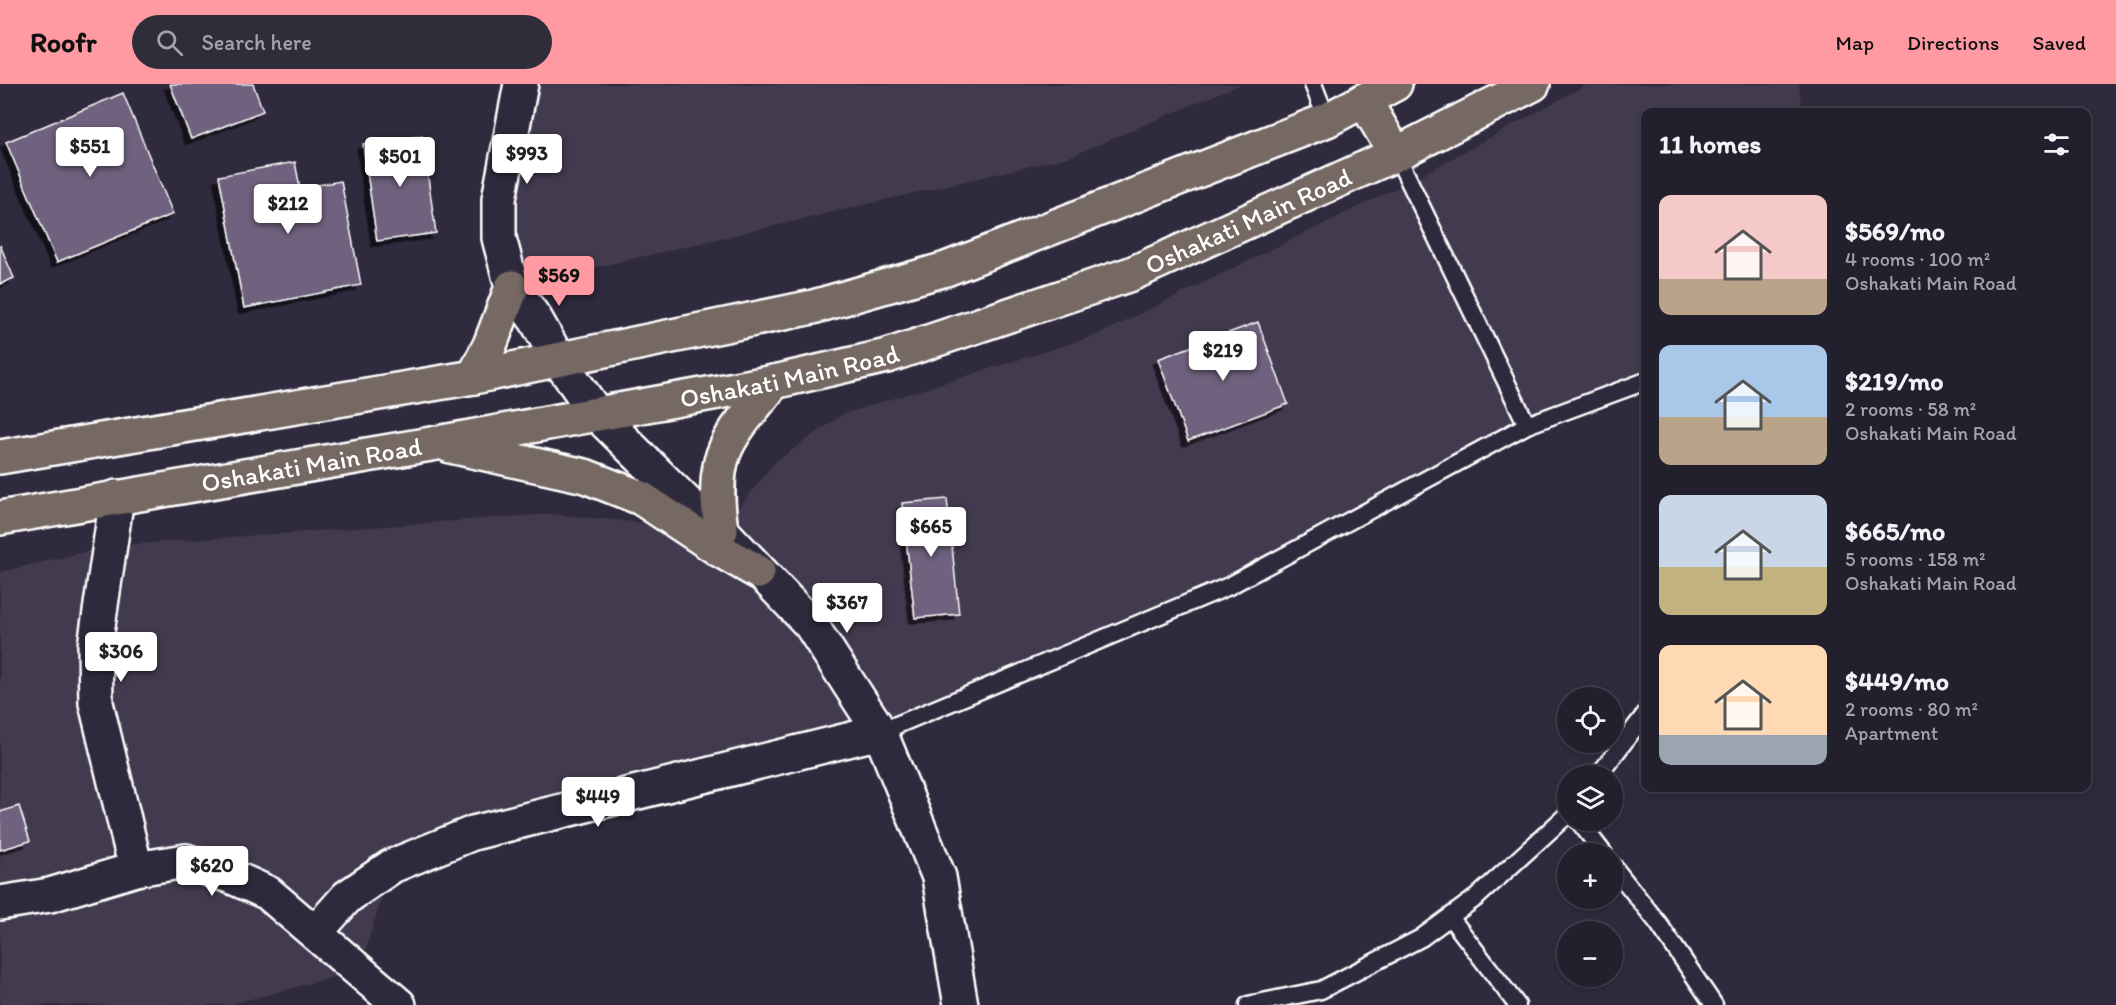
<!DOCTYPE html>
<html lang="en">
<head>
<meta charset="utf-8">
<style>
	:root { --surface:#23202e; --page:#2f2d3a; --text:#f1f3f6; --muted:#a3a3aa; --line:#403e4a; --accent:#ff9aa2 }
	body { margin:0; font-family:Itim,sans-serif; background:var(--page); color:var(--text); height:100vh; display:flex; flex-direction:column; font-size:22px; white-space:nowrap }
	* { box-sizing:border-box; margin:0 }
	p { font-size:20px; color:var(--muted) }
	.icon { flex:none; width:33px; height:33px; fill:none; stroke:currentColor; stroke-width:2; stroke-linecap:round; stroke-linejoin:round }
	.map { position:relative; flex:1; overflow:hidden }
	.panel { position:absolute; left:1641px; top:24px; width:450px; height:684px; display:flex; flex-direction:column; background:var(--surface); border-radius:12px; box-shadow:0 3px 9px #0003,0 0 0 2px var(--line) }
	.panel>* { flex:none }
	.tools { position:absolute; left:1557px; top:603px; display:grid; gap:12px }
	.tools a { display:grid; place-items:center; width:66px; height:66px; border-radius:50%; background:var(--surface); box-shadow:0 3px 9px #0003,0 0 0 2px var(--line); font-size:30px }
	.price { position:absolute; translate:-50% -51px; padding:0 14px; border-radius:6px; background:#fff; color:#222; font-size:20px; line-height:39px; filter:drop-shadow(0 2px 3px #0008) }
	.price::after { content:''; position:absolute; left:50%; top:36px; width:18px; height:14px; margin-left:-9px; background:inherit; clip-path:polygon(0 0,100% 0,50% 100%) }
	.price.active { background:var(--accent); color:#111 }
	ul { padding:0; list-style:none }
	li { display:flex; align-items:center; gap:18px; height:150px; padding:0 18px }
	li span { display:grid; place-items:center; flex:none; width:168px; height:120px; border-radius:12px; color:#555 }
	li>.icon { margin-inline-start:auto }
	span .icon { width:72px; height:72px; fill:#fffc; stroke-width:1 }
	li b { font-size:26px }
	h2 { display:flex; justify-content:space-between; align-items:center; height:72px; padding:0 18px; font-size:26px }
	header { display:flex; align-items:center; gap:36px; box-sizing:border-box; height:84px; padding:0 30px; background:var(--accent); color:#111 }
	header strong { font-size:28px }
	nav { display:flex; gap:33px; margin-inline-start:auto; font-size:21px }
	.search { width:420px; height:54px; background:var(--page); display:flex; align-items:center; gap:15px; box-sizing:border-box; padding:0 21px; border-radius:33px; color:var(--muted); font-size:22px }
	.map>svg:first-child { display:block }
</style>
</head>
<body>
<header>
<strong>Roofr</strong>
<div class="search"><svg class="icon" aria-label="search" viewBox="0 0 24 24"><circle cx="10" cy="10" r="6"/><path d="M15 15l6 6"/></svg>Search here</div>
<nav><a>Map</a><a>Directions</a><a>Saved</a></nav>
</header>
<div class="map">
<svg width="2116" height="921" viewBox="0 0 2116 921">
	<defs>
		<filter id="shadow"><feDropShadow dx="-5.5" dy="5.5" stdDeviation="0" flood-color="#0009"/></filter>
	</defs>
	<rect width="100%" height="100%" fill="#2f2a3d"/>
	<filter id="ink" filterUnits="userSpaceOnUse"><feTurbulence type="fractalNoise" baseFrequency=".0167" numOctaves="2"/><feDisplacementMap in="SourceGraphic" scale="12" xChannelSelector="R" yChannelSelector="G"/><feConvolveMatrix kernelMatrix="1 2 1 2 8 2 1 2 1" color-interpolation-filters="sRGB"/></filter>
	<g filter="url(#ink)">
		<path fill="#423b50" d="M521 0H1241L1069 73 512 203 499 115Z
			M1588 0H1799L1802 28H1646L1645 297 1527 341 1229 502 880 648 392 781 359 886 229 921H0V488L110 462 550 430 721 446 775 378 843 330 1095 252 1409 98Z"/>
		<path fill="#6f627e" stroke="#fff" stroke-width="1.5" filter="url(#shadow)" d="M170 0H253L263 27 191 55Z
			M123 9 173 130 57 178 6 58Z
			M422 52 436 149 377 157 363 60Z
			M295 78 300 104 341 97 361 201 244 224 219 92Z
			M0 161 14 194 0 200Z
			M1258 238 1288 320 1188 357 1158 275Z
			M947 415 959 530 915 534 902 419Z
			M19 722 30 757 0 766V728Z"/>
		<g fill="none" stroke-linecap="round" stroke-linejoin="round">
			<defs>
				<path id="lane" d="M1313 0 1327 36
					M1396 70 1527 341
					M880 648 1229 502 1527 341 1646 297
					M1598 692 1646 629
					M1578 736 1604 770
					M1612 781 1658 839 1714 921
					M1450 833 1517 921
					M1248 921 1321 906 1421 854 1477 813 1568 730"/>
				<path id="street" d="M521 0 499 115V154L512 203 536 236 558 275 596 329 689 421 721 446 811 541 880 648 939 793 961 921
					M117 413 95 562 96 619 136 785
					M0 819 50 811 136 785 186 777 232 793 268 809 399 921
					M316 848 347 813 392 782 473 749 880 648"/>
				<g id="primary">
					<path d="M1364 16 1396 70"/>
					<path d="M474 293 490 261 512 203"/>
					<path d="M450 362 585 392 641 414 718 465 758 488"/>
					<path d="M0 373 474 293 813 223 946 185 1327 36 1395 0"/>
					<path id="s1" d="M0 434 437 359 774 298 887 272 1131 190 1396 70 1533 0"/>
					<path d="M721 446C710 366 727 357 774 298"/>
				</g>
			</defs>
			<use href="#lane" stroke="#fff" stroke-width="21"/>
			<use href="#street" stroke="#fff" stroke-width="38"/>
			<use href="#primary" stroke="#fff" stroke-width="38"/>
			<use href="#lane" stroke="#2f2a3d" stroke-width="16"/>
			<use href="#street" stroke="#2f2a3d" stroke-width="33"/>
			<use href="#primary" stroke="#766964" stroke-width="33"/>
		</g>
	</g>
	<g text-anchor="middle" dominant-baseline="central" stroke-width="4.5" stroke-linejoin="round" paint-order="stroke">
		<g font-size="26" fill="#fff" stroke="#2f2a3d">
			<text stroke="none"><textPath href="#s1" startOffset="1288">Oshakati Main Road</textPath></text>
			<text stroke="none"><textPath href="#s1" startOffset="802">Oshakati Main Road</textPath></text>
			<text stroke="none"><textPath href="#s1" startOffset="316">Oshakati Main Road</textPath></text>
		</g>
	</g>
</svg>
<div class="tools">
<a><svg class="icon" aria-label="locate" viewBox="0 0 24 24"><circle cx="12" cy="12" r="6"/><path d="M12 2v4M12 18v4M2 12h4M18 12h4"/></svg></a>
<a><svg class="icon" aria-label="layers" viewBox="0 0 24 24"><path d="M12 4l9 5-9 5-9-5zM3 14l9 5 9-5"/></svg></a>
<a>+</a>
<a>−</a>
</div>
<b class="price" style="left:90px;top:94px">$551</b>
<b class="price" style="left:527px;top:101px">$993</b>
<b class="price" style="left:400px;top:104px">$501</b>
<b class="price" style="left:288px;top:151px">$212</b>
<b class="price active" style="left:559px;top:223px">$569</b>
<b class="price" style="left:1223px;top:298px">$219</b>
<b class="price" style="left:931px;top:474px">$665</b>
<b class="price" style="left:847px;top:550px">$367</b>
<b class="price" style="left:121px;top:599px">$306</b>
<b class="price" style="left:598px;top:744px">$449</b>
<b class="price" style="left:212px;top:813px">$620</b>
<section class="panel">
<h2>11 homes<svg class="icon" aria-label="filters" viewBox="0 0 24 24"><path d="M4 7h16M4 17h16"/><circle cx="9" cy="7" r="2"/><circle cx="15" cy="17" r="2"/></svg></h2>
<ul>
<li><span style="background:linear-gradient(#f6c9c9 70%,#b9a48a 0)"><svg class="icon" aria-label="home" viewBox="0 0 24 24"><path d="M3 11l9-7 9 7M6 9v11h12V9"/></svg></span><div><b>$569/mo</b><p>4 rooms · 100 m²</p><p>Oshakati Main Road</p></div></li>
<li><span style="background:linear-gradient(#a9c7e8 60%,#b9a48a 0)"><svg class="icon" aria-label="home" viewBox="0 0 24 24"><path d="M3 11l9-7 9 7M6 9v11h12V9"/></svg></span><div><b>$219/mo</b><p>2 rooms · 58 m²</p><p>Oshakati Main Road</p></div></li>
<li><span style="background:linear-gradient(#c9d6e8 60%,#c2b280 0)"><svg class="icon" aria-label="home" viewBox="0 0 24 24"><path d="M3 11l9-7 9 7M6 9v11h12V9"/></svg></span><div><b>$665/mo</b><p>5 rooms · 158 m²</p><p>Oshakati Main Road</p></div></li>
<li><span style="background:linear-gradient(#ffd9b3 75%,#9aa5b1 0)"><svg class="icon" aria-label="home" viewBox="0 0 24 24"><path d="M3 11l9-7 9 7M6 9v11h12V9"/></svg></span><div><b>$449/mo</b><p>2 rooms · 80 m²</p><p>Apartment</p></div></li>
</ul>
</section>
</div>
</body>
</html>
